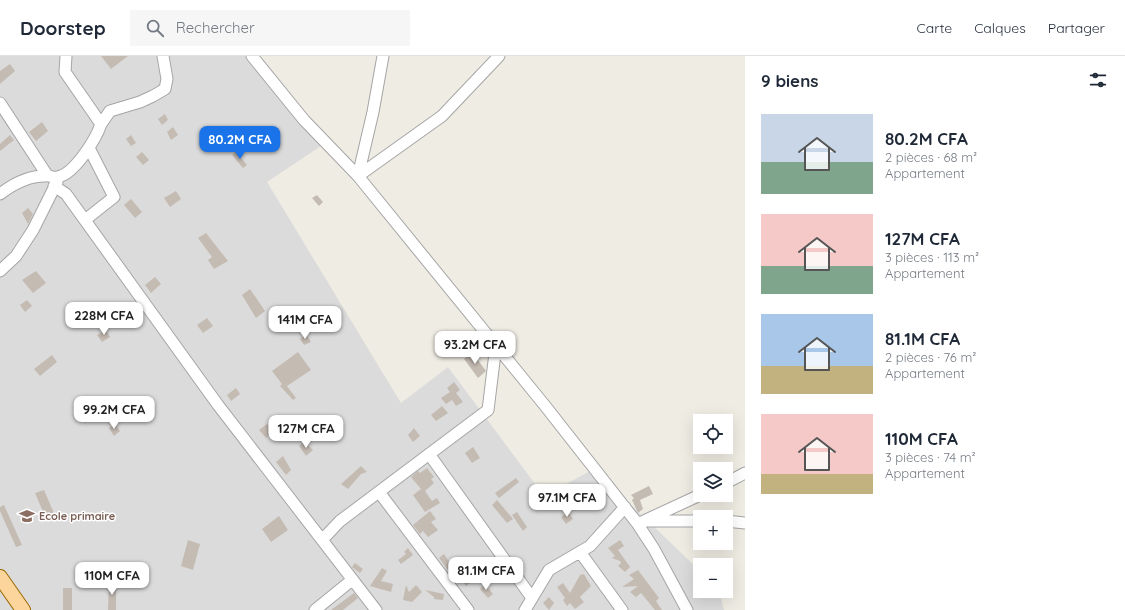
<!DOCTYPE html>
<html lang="fr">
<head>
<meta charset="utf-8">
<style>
	:root { --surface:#fff; --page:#f6f6f7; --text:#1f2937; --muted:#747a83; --line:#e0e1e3; --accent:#1a73e8 }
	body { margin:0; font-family:Quicksand,sans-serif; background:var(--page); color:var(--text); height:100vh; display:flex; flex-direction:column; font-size:15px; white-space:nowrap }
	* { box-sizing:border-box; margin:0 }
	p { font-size:13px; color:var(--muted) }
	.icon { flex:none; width:22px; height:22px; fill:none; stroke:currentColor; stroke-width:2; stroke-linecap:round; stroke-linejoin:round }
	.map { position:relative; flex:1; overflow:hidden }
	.drawer { display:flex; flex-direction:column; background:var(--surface); width:380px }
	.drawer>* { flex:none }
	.fabs { position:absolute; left:693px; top:358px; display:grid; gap:8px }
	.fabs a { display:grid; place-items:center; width:40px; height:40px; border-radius:0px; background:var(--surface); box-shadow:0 4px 16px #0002; font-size:20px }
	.price { position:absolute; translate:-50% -34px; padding:0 9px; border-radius:8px; background:#fff; color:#222; font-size:13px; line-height:26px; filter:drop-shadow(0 1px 2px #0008) }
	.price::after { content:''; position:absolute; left:50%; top:24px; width:12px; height:9px; margin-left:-6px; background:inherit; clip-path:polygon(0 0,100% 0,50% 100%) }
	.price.selected { background:var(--accent); color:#fff }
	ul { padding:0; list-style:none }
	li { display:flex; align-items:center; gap:12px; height:100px; padding:0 16px }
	li span { display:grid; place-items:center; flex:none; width:112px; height:80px; border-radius:0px; color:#555 }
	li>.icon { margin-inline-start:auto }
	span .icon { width:48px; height:48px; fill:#fffc; stroke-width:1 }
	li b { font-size:17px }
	h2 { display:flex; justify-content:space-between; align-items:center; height:48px; padding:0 16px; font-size:17px }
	header { display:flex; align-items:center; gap:24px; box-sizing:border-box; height:56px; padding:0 20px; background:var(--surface); border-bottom:1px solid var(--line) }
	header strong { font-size:19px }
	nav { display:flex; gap:22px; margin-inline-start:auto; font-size:14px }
	.search { width:280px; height:36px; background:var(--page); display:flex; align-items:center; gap:10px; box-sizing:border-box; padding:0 14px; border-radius:0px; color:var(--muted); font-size:15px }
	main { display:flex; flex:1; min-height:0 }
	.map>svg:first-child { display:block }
</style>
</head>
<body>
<header>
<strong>Doorstep</strong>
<div class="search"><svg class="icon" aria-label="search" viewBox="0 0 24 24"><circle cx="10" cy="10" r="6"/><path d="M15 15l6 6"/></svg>Rechercher</div>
<nav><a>Carte</a><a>Calques</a><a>Partager</a></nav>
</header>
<main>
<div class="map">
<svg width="745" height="554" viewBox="0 0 745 554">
	<rect width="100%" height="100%" fill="#efece4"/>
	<path fill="#dcdbdb" d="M0 0H258L327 86 267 126 401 347 448 311 544 440 594 413 700 515V535H719L724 554H0Z"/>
	<path fill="#c4bbb3" d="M101 0H128L111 13Z
		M10 8 15 15 0 28V15Z
		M165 58 168 64 162 69 158 63Z
		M42 66 48 75 36 85 29 76Z
		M173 71 178 79 171 84 167 76Z
		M10 79 14 84 0 95V88Z
		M131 79 136 87 131 90 126 83Z
		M142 96 149 104 143 109 136 101Z
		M236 96 247 109 243 112 232 99Z
		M176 135 181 143 170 151 164 142Z
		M317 139 323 146 319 150 312 142Z
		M131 143 142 156 135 162 124 149Z
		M28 152 33 158 28 168 22 157Z
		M206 177 228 205 214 213 208 204 212 201 198 182Z
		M36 215 46 227 33 237 22 224Z
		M155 221 161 228 151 237 145 229Z
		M250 233 265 255 256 262 242 239Z
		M27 244 32 250 25 256 20 249Z
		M207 262 213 270 203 277 197 269Z
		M106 274 110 281 102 286 97 279Z
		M306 278 311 286 304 289 300 283Z
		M298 296 311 314 287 330 296 342 293 344 280 330 282 328 272 315Z
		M472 296 486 315 478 322 464 303Z
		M52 299 57 306 40 320 34 313Z
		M454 326 460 334 456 337 463 346 456 350 452 344 446 348 441 342 450 336 447 332Z
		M236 332 240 338 231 345 227 339Z
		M88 349 95 359 85 367 77 357Z
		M442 350 448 357 436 365 431 359Z
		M320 360 326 368 320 367 317 371 313 364Z
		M115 368 120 375 114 380 109 372Z
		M267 368 273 375 266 382 259 374Z
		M414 372 420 380 413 386 408 379Z
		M304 386 313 394 306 400 299 390Z
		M473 391 480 402 472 407 465 397Z
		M283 400 291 414 286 419 276 406Z
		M361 410 367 416 361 418 348 433 341 428Z
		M427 412 434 421 431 423 434 427 425 435 432 445 437 442 440 447 425 456 413 439 421 433 411 421 418 415 420 417Z
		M516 422 519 426 499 442 495 437Z
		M649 430 653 438 640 444 643 453 638 457 632 444 634 442 631 439Z
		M44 434 56 462 47 465 35 437Z
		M497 444 513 463 507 467 492 449Z
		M4 449 22 489 16 491 0 455V451Z
		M430 455 436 463 431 466 438 474 428 481 423 475 420 478 413 469Z
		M517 456 527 471 523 475 512 459Z
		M568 456 573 463 566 468 561 461Z
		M279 460 288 474 271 486 262 473Z
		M188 484 200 488 193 514 181 510Z
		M620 484 624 490 618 494 630 511 625 516 618 510 621 507 620 505 612 502 615 500 608 492Z
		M408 492 413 499 401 508 398 504 406 498 404 496Z
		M444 498 455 515 461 510 470 519 486 508 489 512 466 530 460 522 456 525 439 502Z
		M355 507 363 513 360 517 352 511Z
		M382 512 387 515 381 525 393 528 391 536 370 530Z
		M638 514 659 542 656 545 662 554H655L641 537 636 541 630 536 638 530 622 531 634 523 629 519Z
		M584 518 591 530 580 541 584 546 575 553 570 547 567 550 563 544 565 542 557 531 563 527 570 537 580 519Z
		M109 526H116V554H108Z
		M485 528 493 538 488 542 480 533Z
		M406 529 409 536 416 529 422 536 412 546 403 544Z
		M63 532H72V554H63Z
		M425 534 444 538 443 544 434 543V541Z
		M354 537 358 542 343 554H331Z
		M549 541 554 547 549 554 543 547Z"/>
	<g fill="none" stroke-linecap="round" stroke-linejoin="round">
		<defs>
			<path id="minor" d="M252 0 304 64 358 120 546 351 637 467 654 493 687 554
				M0 47 47 119
				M101 68 110 55 140 46 153 40 165 33 167 23 163 0
				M358 120 442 60 499 0
				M358 120 373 56 383 0
				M54 130 66 138 218 349 376 554
				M0 138C13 128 27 120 45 120 49 119 53 122 57 121 74 119 96 83 101 68L65 16 66 0
				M85 164 114 141 89 92
				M0 215 16 200 33 174 57 126
				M429 398 532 542
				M726 427 745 417
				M379 436 468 554
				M646 464 700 439
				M726 465 745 467
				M637 467 645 465H700
				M322 484 340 465 488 354 496 289
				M580 496 622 554
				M315 554 352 524
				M525 554 549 514 590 490 625 451"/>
			<path id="major" d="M0 521 23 554"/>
		</defs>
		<use href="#minor" stroke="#a5a5a5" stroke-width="13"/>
		<use href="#major" stroke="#986a00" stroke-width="16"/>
		<use href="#minor" stroke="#fff" stroke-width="11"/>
		<use href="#major" stroke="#fcd59c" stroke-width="14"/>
	</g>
	<defs>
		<symbol id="school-bare" viewBox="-9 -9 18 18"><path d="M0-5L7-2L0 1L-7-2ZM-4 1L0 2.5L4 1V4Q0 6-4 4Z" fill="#8d6e63" stroke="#fff" stroke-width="2.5" paint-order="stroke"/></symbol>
	</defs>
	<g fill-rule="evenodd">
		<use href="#school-bare" x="16" y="449" width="22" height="22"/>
	</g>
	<g text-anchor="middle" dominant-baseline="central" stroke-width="3" stroke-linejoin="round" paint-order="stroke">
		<g font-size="11" font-weight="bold" fill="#785e54" stroke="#fff" text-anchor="start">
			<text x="39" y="460">Ecole primaire</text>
		</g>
	</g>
</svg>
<div class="fabs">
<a><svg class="icon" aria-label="locate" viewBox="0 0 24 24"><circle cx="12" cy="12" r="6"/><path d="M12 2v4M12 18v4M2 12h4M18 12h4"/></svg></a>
<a><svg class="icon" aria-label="layers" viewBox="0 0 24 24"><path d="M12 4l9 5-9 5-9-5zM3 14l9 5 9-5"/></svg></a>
<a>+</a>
<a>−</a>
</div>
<b class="price selected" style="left:240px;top:104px">80.2M CFA</b>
<b class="price" style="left:104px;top:280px">228M CFA</b>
<b class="price" style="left:305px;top:284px">141M CFA</b>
<b class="price" style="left:475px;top:309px">93.2M CFA</b>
<b class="price" style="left:114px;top:374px">99.2M CFA</b>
<b class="price" style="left:306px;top:393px">127M CFA</b>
<b class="price" style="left:567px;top:462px">97.1M CFA</b>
<b class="price" style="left:486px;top:535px">81.1M CFA</b>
<b class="price" style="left:112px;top:540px">110M CFA</b>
</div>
<section class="drawer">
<h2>9 biens<svg class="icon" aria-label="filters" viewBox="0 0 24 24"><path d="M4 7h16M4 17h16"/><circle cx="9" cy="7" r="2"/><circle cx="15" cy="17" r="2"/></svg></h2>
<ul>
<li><span style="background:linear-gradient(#c9d6e8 60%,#7fa58c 0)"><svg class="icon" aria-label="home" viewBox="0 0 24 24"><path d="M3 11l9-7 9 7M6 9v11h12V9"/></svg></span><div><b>80.2M CFA</b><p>2 pièces · 68 m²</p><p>Appartement</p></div></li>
<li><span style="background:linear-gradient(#f6c9c9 65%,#7fa58c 0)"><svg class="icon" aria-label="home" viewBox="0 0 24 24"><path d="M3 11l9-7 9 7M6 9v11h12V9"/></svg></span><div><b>127M CFA</b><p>3 pièces · 113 m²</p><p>Appartement</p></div></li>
<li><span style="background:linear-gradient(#a9c7e8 65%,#c2b280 0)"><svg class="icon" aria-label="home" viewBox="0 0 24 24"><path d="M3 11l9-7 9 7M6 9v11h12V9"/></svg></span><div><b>81.1M CFA</b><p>2 pièces · 76 m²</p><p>Appartement</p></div></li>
<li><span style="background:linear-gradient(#f6c9c9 75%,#c2b280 0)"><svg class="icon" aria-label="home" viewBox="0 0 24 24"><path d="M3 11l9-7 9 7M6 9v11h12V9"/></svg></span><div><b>110M CFA</b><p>3 pièces · 74 m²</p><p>Appartement</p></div></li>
</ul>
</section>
</main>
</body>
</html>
